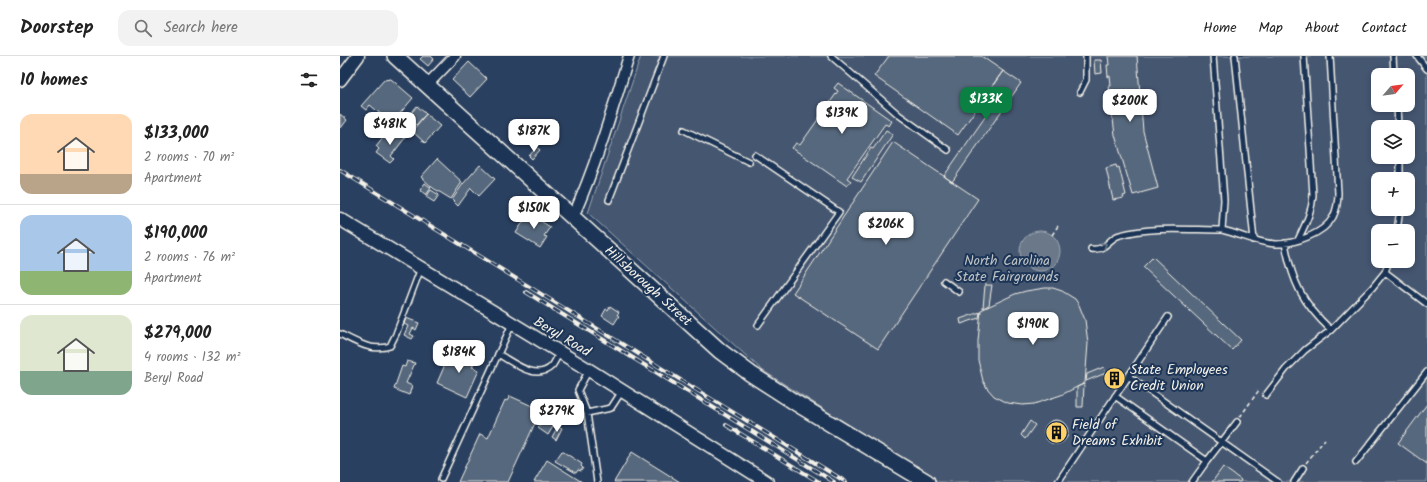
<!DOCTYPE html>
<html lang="en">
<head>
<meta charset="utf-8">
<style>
	:root { --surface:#fff; --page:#f2f2f2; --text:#222; --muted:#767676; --line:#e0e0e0; --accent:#0b8043 }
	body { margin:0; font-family:Kalam,sans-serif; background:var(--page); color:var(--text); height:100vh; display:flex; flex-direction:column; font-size:15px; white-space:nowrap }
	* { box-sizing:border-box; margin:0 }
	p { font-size:13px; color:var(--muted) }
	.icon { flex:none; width:22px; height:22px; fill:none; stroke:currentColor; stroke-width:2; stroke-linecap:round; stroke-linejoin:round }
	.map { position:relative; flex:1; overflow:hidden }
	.details { display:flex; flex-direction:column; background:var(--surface); width:340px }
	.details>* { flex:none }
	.needle { width:26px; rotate:62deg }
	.fabs { position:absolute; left:1031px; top:12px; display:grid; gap:8px }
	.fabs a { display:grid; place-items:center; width:44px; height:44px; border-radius:8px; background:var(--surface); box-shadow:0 2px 6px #0003; font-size:20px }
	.price { position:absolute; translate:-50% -34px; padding:0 9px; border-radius:8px; background:#fff; color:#222; font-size:13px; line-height:26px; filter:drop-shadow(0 1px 2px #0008) }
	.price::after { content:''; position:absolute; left:50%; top:24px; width:12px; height:9px; margin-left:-6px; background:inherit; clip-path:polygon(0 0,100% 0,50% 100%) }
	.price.current { background:var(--accent); color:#fff }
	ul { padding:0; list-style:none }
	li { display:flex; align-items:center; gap:12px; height:100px; padding:0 20px }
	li+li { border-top:1px solid var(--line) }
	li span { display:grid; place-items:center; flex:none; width:112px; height:80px; border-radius:12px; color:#555 }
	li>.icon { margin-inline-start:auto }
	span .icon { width:48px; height:48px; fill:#fffc; stroke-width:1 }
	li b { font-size:17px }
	h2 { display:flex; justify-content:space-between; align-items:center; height:48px; padding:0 20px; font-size:17px }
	header { display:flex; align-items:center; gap:24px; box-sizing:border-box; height:56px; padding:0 20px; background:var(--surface); border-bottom:1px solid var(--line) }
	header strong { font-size:19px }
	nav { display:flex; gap:22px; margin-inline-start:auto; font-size:14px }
	.search { width:280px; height:36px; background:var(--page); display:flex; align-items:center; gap:10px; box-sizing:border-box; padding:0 14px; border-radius:12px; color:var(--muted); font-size:15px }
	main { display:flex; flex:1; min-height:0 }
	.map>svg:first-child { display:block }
</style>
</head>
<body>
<header>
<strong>Doorstep</strong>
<div class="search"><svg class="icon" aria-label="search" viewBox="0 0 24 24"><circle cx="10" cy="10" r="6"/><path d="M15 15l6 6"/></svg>Search here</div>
<nav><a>Home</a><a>Map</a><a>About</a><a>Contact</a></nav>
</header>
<main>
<section class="details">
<h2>10 homes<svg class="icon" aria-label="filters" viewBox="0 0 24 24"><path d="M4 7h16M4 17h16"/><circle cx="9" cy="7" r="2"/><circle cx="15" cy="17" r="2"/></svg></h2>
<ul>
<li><span style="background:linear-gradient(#ffd9b3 75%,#b9a48a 0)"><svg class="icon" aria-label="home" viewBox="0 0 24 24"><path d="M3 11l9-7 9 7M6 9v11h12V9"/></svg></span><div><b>$133,000</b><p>2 rooms · 70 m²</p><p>Apartment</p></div></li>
<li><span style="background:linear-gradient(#a9c7e8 70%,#8fb573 0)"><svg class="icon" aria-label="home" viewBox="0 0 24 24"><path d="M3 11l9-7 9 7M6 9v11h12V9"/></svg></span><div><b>$190,000</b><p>2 rooms · 76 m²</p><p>Apartment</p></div></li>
<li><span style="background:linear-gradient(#dfe7d0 70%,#7fa58c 0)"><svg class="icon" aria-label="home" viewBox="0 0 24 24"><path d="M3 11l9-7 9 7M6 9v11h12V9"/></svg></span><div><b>$279,000</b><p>4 rooms · 132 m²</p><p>Beryl Road</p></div></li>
</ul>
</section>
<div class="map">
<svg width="1087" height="426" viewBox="0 0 1087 426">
	<rect width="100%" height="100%" fill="#2a4060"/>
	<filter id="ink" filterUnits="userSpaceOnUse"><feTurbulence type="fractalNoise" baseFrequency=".025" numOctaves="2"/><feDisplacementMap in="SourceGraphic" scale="8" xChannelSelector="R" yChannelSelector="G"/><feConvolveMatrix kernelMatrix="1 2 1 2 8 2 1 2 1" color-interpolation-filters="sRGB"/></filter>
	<g filter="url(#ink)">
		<path fill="#445771" stroke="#9ca4ac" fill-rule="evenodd" d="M301 0H1087V426H599L422 314 248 157ZM1038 19H1068V49H1038ZM1038 71H1068V101H1038ZM1038 123H1068V153H1038ZM1038 175H1068V205H1038Z"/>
		<path fill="#6a788a" stroke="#a1a8b0" d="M680 195a20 20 0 1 1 40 0a20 20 0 1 1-40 0Z"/>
		<path fill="#56677d" stroke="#f4f1e8" d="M83 0H91L94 3 88 10 80 3Z
			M549 0H641L663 15 618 79 534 20Z
			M768 0H797L803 75 818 132 793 139 775 79 773 63H772L771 51H772L769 30H771L770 20 768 21 767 9H769Z
			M754 4H761L762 17 755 18Z
			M129 6 147 23 130 41 112 24Z
			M663 15 681 27 612 126 604 120 659 41 649 34Z
			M51 23 73 42 57 61 55 59 49 65 30 49 26 54 21 50 44 24Z
			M498 27 552 65 549 70 545 68 507 122 511 125 507 130 452 92 456 87 460 89 498 35 494 32Z
			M77 50 86 58 76 69 67 62Z
			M0 58 7 64 1 72 0 71Z
			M86 58 100 70 85 87 72 75Z
			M62 73 68 78 51 100 54 103 50 107 36 97 39 93 36 90 43 81 51 87Z
			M546 74 553 78 521 126 512 121 531 92 533 93Z
			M553 86 638 143 538 293 453 237Z
			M197 91 200 94 192 103 189 100Z
			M97 103 122 126 111 143 93 132 81 121Z
			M140 109 155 123 139 140 131 132 118 150 112 144 123 128Z
			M776 109 777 112 779 111 786 139 783 140 784 142 773 144 766 112Z
			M85 127 91 132 86 139 80 134Z
			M91 134 99 139 94 146 86 141Z
			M190 155 201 162 199 164 210 171 204 180 207 181 200 192 176 177Z
			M813 201 901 284 892 294 803 211Z
			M645 229H652L649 249 643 252Z
			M705 232H713L722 235 735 243 739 249 745 264 748 287 745 327 721 339 694 348 682 349 668 347 654 340 647 332 643 325 638 304V285L641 254 675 238 686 235Z
			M270 250 279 256 277 259 279 260 274 268 262 260 266 253 268 254Z
			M640 256 639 262 621 268 620 263Z
			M66 262 79 267 76 274 73 272 70 278 74 280 72 283 64 279 68 270 64 268Z
			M128 296 137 300 132 311 139 314 127 341 97 327 110 297 125 304Z
			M67 305 75 307 66 327 72 330 69 339 54 333 62 310 65 311Z
			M764 311 766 317 746 325 747 318Z
			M744 328 743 351H737V331Z
			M170 340 201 354 168 426H118L140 378 148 382 165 344 167 345Z
			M1087 348V408L1058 387Z
			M204 363 214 369 208 379 198 372Z
			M704 376a12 12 0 1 1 24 0a12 12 0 1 1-24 0Z
			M690 365 695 369 685 383 681 379Z
			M218 370 222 372 216 384 212 381Z
			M222 395 242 408 241 410 243 412 241 415 238 414 236 417 215 405Z
			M292 396 340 426H274Z
			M207 404 242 426H194Z
			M883 411 901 424 900 426H872Z"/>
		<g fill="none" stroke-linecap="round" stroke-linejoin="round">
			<defs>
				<path id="service" d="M491 0 559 59 608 94
					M873 0 884 144 882 174C900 178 917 187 936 188 954 188 984 178 993 161 997 153 998 145 998 137L990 0
					M895 0 914 184
					M1053 0 1054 19
					M1077 0 1087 13
					M740 36 746 24V0
					M1057 49 1058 71
					M344 74 409 106
					M415 99 499 156 418 269
					M1060 101V123
					M269 144 324 0
					M1057 175 1060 153
					M958 184C965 169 972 156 973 139L964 0
					M945 187C952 225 962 247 991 274
					M751 193C767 195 768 182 780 179 812 170 849 174 882 174
					M1045 216 1049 205
					M604 225 619 236
					M0 278C16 286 32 296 50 290L56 278 81 212
					M158 298C173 306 196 326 212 310 215 306 217 301 220 296
					M249 314 238 334 247 357 257 426
					M788 320 938 426
					M926 339 946 313 965 294 991 274 1032 232 1045 216 1087 248
					M775 340 867 405 897 366
					M247 357 271 352 282 335
					M1016 406 1087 316
					M101 423 172 268
					M718 426 828 261
					M852 426 867 405
					M954 426 963 412"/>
				<path id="minor" d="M87 29 115 0
					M233 161C256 109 272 55 289 0"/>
				<path id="tertiary" d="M0 24 18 0
					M0 163 249 314 427 426"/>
				<path id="primary" d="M55 0 380 295 411 318 456 347 587 426"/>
			</defs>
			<use href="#service" stroke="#f4f1e8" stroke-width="8"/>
			<use href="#minor" stroke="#f4f1e8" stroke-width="13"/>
			<use href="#tertiary" stroke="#f4f1e8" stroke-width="15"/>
			<use href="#primary" stroke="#f4f1e8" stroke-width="18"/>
			<path stroke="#f4f1e8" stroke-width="1.5" stroke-dasharray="4 3" stroke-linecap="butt" d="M712 179 718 170
				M900 361 919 334
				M966 407 985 383"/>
			<use href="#service" stroke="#1d3557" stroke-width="5"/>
			<use href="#minor" stroke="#1d3557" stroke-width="10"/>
			<use href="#tertiary" stroke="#1d3557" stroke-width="12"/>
			<use href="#primary" stroke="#1d3557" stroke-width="15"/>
			<defs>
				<path id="rail" d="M0 114 506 426
					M186 236 494 426
					M386 369 479 426"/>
			</defs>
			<use href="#rail" stroke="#f4f1e8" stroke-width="4"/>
			<use href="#rail" stroke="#1d3557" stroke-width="2.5" stroke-dasharray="8" stroke-linecap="butt"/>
		</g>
		<defs><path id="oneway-chevron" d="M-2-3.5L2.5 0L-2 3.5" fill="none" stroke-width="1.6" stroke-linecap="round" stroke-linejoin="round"/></defs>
		<use stroke="#68778a" href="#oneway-chevron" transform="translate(764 189) rotate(-33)"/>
	</g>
	<defs>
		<symbol id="building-disc" viewBox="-11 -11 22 22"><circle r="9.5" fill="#ffd166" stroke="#1d3557"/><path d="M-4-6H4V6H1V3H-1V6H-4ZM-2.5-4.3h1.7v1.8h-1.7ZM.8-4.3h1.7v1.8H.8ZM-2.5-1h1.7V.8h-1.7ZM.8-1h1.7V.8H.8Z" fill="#111"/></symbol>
	</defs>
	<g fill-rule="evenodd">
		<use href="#building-disc" x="762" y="310" width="25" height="25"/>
		<use href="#building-disc" x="704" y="364" width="25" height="25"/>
	</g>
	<g text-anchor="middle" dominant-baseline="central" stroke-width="4" stroke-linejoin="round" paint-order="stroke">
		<g font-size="14" fill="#bfc3c4" stroke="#1d3557">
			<text x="667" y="205">North Carolina<tspan x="667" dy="16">State Fairgrounds</tspan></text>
		</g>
		<g font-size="14" fill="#f4f1e8" stroke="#1d3557">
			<text transform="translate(308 230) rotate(42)">Hillsborough Street</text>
			<text transform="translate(222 281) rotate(31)">Beryl Road</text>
		</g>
		<g font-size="14" fill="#f4f1e8" stroke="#1d3557" text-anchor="start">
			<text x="790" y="314">State Employees<tspan x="790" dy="16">Credit Union</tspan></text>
			<text x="732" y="369">Field of<tspan x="732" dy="16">Dreams Exhibit</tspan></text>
		</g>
	</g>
</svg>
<div class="fabs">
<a><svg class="needle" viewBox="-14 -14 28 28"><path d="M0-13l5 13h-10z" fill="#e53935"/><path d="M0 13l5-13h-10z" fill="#767676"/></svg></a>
<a><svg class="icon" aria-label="layers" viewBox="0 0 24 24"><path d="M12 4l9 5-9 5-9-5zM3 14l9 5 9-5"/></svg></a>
<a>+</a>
<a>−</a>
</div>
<b class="price current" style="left:646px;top:65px">$133K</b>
<b class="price" style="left:790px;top:67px">$200K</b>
<b class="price" style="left:502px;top:79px">$139K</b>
<b class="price" style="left:50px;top:90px">$481K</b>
<b class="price" style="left:194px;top:97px">$187K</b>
<b class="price" style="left:194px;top:174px">$150K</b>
<b class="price" style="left:546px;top:190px">$206K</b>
<b class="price" style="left:693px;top:290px">$190K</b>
<b class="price" style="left:119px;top:318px">$184K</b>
<b class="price" style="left:217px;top:377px">$279K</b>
</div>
</main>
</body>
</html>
